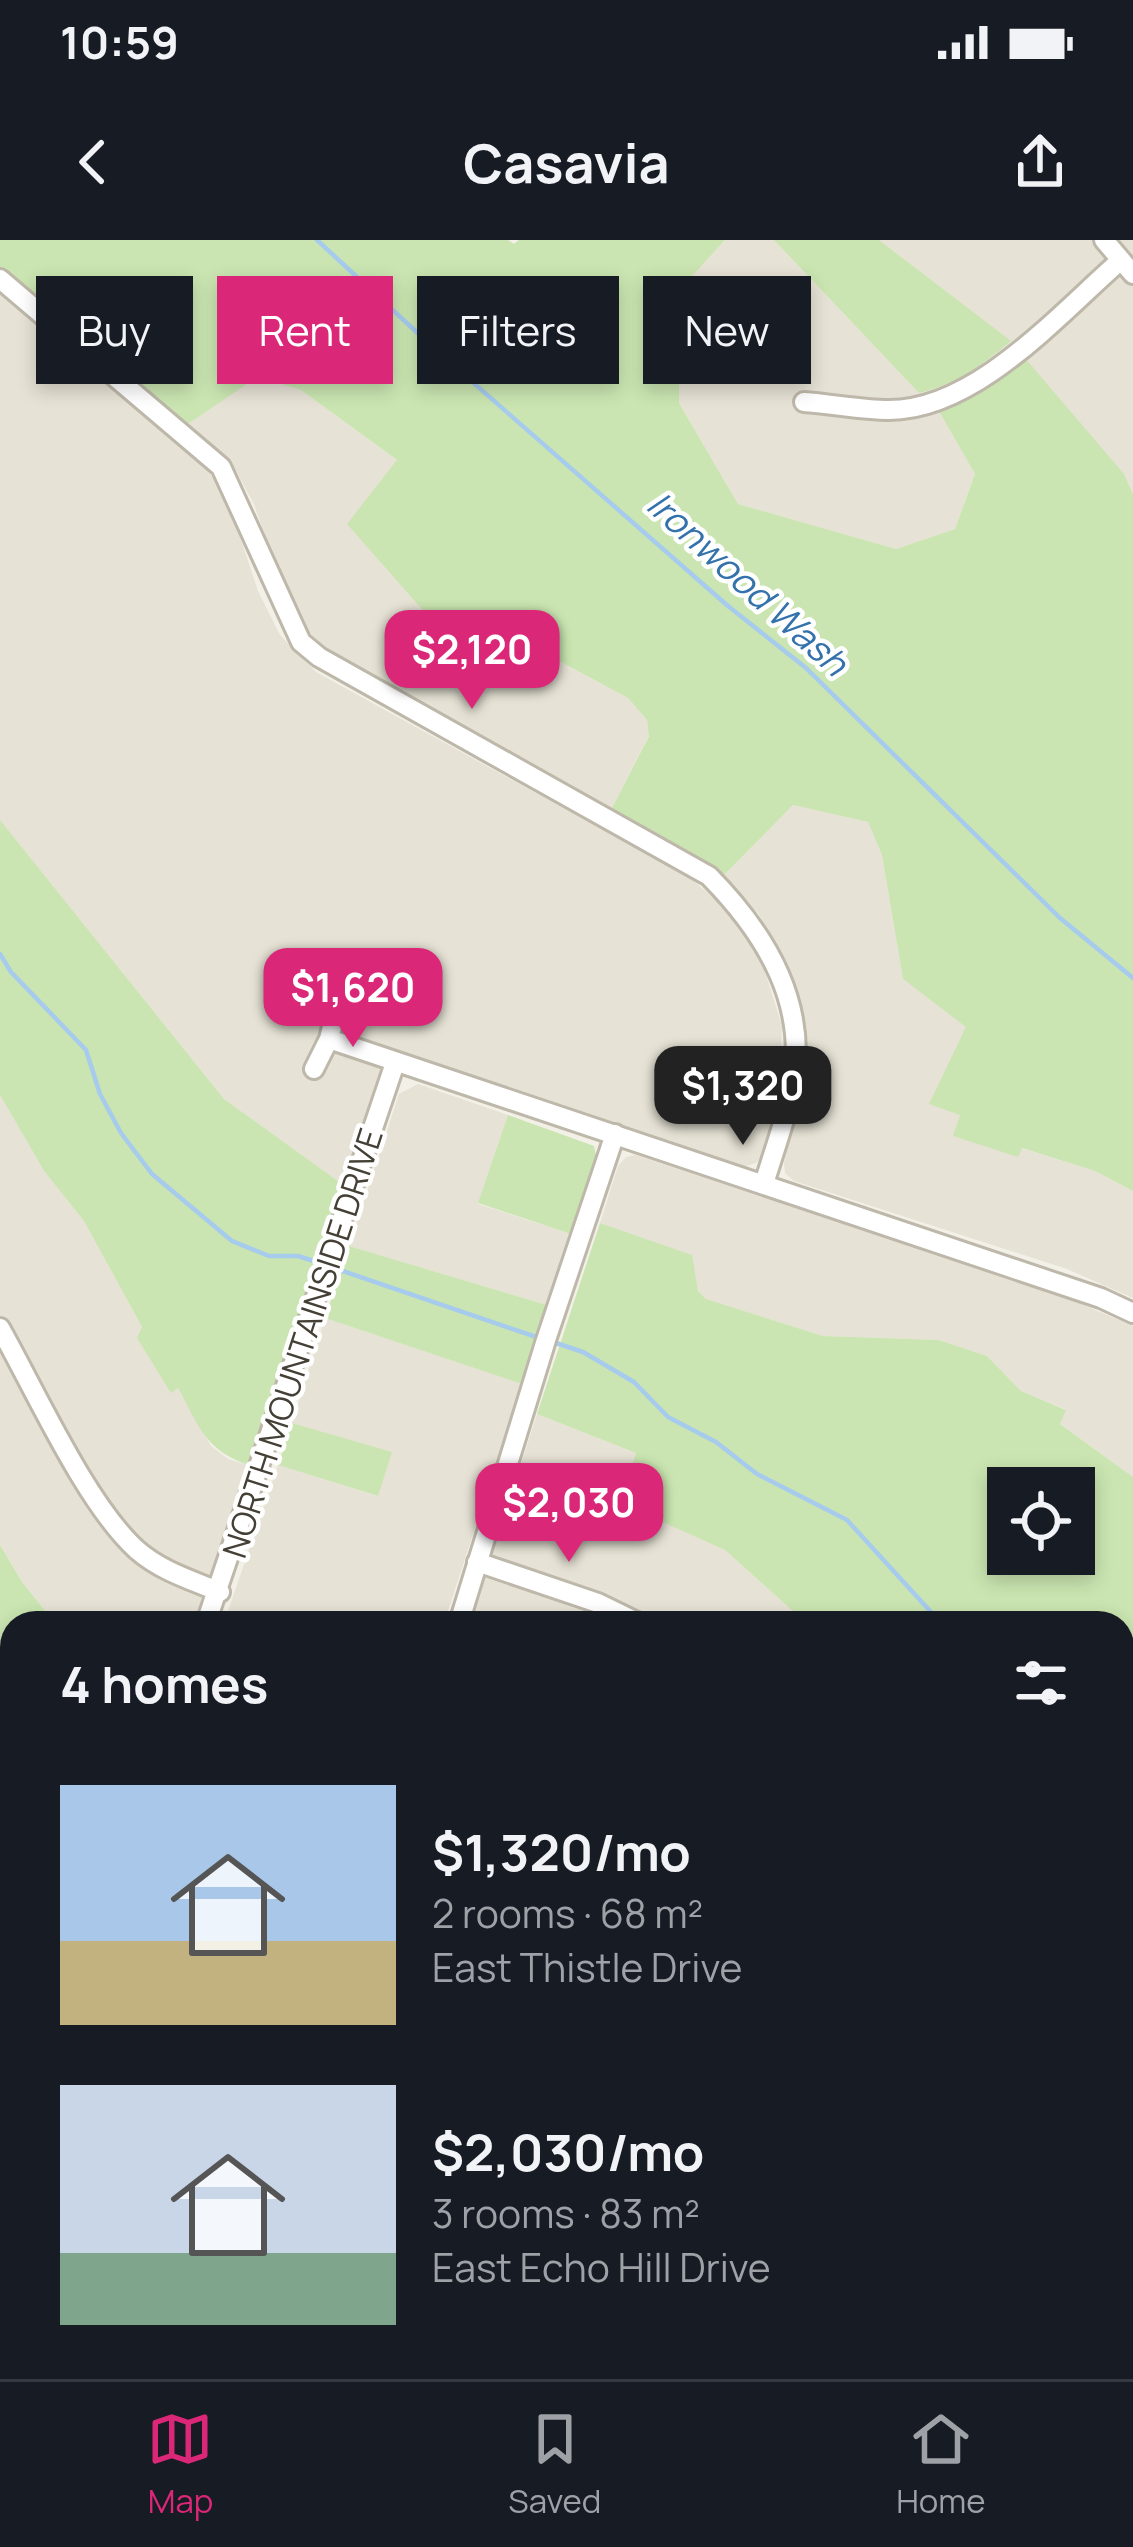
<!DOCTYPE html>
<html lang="en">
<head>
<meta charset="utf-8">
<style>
	:root { --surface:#171b24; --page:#20242c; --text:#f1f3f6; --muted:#9ea1a6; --line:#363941; --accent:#db2777 }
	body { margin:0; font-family:Manrope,sans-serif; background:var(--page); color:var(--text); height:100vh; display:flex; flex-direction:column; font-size:45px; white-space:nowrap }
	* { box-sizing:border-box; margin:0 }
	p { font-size:39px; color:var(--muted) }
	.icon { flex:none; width:66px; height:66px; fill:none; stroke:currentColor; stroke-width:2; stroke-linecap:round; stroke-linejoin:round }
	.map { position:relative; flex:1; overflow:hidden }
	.drawer { position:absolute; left:0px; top:1371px; width:1134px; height:768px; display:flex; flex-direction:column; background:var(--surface); border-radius:36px 36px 0 0; box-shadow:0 6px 18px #0003 }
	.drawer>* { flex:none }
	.banner { position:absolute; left:36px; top:36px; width:1062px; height:108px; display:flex; gap:24px }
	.controls { position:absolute; left:987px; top:1227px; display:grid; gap:24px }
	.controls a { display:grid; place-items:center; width:108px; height:108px; border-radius:0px; background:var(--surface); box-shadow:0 6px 18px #0003; font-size:60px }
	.price { position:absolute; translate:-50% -102px; padding:0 27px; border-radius:24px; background:var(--accent); color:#fff; font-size:39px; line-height:78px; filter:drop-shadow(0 3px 6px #0008) }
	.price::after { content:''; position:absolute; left:50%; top:72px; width:36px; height:27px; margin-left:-18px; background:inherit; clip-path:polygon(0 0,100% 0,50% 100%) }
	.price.current { background:#222; color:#fff }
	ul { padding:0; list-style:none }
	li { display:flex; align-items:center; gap:36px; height:300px; padding:0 60px }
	li span { display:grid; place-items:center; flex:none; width:336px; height:240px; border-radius:0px; color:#555 }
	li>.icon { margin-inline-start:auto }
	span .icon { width:144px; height:144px; fill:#fffc; stroke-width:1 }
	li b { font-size:51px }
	h2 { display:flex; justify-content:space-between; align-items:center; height:144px; padding:0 60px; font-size:51px }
	.pill { padding:0 42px; border-radius:0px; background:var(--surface); box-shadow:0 6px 18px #0003; font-size:42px; line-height:108px }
	.pill.current { background:var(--accent); color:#fff }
	.status { display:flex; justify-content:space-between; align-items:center; height:84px; padding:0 60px; background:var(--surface); direction:ltr }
	.status svg { height:33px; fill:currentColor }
	header { display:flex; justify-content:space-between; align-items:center; height:156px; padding:0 60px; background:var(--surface); font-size:54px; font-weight:700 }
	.tabs { display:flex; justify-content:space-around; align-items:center; height:168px; border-top:3px solid var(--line); background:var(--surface); font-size:33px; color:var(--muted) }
	.tabs a { display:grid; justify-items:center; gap:6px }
	.tabs .current { color:var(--accent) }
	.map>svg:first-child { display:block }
</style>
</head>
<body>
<div class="status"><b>10:59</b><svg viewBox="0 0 49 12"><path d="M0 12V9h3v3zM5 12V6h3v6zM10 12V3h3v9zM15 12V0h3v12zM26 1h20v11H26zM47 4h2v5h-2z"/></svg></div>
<header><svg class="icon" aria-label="back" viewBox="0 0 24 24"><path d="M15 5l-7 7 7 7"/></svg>Casavia<svg class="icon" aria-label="share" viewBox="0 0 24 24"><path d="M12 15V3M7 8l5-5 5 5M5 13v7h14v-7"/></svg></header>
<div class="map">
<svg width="1133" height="2139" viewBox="0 0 1133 2139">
	<rect width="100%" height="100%" fill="#f2f0e7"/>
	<path fill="#e6e2d5" d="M725 0H774L919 153 948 146 979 128 1010 101 879 0H1133V254L1124 234 989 147 940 171 975 234 955 289 896 309 738 264 679 163 681 47Z
		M0 54 196 216 226 255 258 351 280 395 316 432 690 638 730 671 761 719 782 786 779 850 765 913 756 923 743 927 392 811 342 944 224 859 0 580Z
		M256 137 301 150 398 221 473 415 561 422 628 458 647 480 649 495 611 570 339 420 301 385 288 362 254 264 237 233 188 184Z
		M793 565 868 582 882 615 903 739 967 787 960 874 954 896 1018 916 1021 908 1095 931 1133 951V1058L1067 1029 794 941 785 933 784 923 806 839 804 780 788 725 758 673 723 636Z
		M418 844 508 875 478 964 571 994 547 1065 349 1006 399 854Z
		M0 855 44 931 84 981 142 1087 171 1152 178 1148 211 1206 228 1219 252 1226 197 1383H55L22 1342 0 1305Z
		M635 915 1032 1043 1133 1086V1237L1059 1183 1065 1169 1021 1151 987 1116 939 1100 823 1096 706 1059 698 1051 691 1015 600 983 618 926 626 917Z
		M325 1078 522 1144 444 1383H224L278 1225 377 1256 391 1212 292 1183Z
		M537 1174 636 1213 621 1263 725 1310 806 1383H470Z
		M12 1513V1729L0 1723V1536Z
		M1122 1697 1133 1709V2139H609L597 2127H1122Z
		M0 2004 12 2010V2127H81L75 2139H0Z
		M108 2127H398L393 2139H102Z"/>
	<path fill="#cae5b1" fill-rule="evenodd" d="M0 0H508L514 4 519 0H725L681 48 679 163 738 264 896 309 955 289 975 234 939 171 989 147 1024 117 1124 234 1133 254V951L1095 931 1022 908 1018 917 953 896 960 875 929 864 966 787 903 739 882 615 868 582 793 565 723 636 611 570 649 496 647 480 628 458 561 422 473 415 435 384 347 284 397 220 301 150 257 137 188 184 0 28Z
		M774 0H879L1011 101C981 126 957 144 919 153Z
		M0 580 224 859 342 944 252 1226C206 1212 200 1188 178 1148L171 1153 137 1098 142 1087 84 981 44 931 0 855Z
		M508 875 594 906 596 916 571 994 478 963Z
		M600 983 692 1015 698 1051 706 1059 823 1096 939 1100 987 1116 1021 1151 1066 1170 1060 1184 1133 1237V1709L1122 1697V1383H806L725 1310 620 1263 636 1213 537 1174ZM1008 1248H1074V1314H1008Z
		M349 1006 547 1065 522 1144 325 1078Z
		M292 1183 392 1212 378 1256 278 1225Z
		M0 1305 22 1342 55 1383H12V1513L0 1536Z
		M398 2127H597L609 2139H393Z"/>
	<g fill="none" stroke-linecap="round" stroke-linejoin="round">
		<path stroke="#a6cbed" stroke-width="4.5" d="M317 0 436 110 728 366 806 428 1060 678 1133 738
			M0 714 11 732 86 810 100 854 121 893 152 934 232 1001 269 1016H298L320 1023
			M331 1027 542 1099
			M553 1102 583 1112 634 1142 668 1177 716 1202 757 1234 847 1280 941 1383
			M1122 1464 1133 1473"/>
		<defs>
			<path id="minor" d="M1104 0 1133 34
				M0 39 221 227 301 402 319 417 709 636C767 695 811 767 791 854 784 884 773 914 764 944
				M804 162C832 164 861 170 889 170 976 170 1059 74 1121 20
				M329 799 1101 1058 1133 1073
				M314 829 329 799 336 770
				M0 1088C35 1150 86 1264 137 1310 161 1331 191 1340 220 1352
				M477 1322 598 1363 639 1383
				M206 1383 395 823
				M459 1383 546 1100 615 894
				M0 1799 12 1775
				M1122 1858 1133 1870
				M291 2127 318 2139
				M742 2127 753 2139
				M1060 2127 1072 2139
				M88 2139 93 2127"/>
		</defs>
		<use href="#minor" stroke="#beb8aa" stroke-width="24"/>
		<use href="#minor" stroke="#fff" stroke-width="18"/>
	</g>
	<g text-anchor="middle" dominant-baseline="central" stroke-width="9" stroke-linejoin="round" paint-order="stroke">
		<g font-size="33" fill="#454036" stroke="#fff">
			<text transform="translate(302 1103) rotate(-72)">NORTH MOUNTAINSIDE DRIVE</text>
		</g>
		<g font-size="36" font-style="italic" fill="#3472ac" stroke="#fff">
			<text transform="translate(748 343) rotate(42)">Ironwood Wash</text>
		</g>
	</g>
</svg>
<div class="controls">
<a><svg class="icon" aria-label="locate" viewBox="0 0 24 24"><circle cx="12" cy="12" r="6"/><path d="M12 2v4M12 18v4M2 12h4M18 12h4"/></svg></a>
</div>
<b class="price" style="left:472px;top:472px">$2,120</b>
<b class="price" style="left:353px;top:810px">$1,620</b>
<b class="price current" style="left:743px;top:908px">$1,320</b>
<b class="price" style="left:569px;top:1325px">$2,030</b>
<div class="banner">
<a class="pill">Buy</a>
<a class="pill current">Rent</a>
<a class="pill">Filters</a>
<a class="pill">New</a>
</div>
<section class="drawer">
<h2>4 homes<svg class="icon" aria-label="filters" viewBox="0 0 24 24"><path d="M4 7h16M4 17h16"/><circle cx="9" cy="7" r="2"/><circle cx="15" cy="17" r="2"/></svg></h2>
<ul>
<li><span style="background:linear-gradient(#a9c7e8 65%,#c2b280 0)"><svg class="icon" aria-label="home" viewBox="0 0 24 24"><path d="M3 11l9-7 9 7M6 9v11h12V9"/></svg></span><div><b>$1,320/mo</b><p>2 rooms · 68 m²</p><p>East Thistle Drive</p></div></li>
<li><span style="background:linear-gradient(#c9d6e8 70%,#7fa58c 0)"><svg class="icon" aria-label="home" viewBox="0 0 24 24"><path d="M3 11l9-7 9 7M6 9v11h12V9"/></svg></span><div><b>$2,030/mo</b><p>3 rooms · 83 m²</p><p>East Echo Hill Drive</p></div></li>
</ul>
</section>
</div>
<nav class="tabs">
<a class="current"><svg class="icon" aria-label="map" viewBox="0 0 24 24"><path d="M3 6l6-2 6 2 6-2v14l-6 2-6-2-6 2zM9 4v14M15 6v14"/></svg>Map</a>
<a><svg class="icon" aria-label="saved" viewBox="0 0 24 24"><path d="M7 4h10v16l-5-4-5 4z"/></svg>Saved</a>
<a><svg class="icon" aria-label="home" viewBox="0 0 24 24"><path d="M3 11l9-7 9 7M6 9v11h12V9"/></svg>Home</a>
</nav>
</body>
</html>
